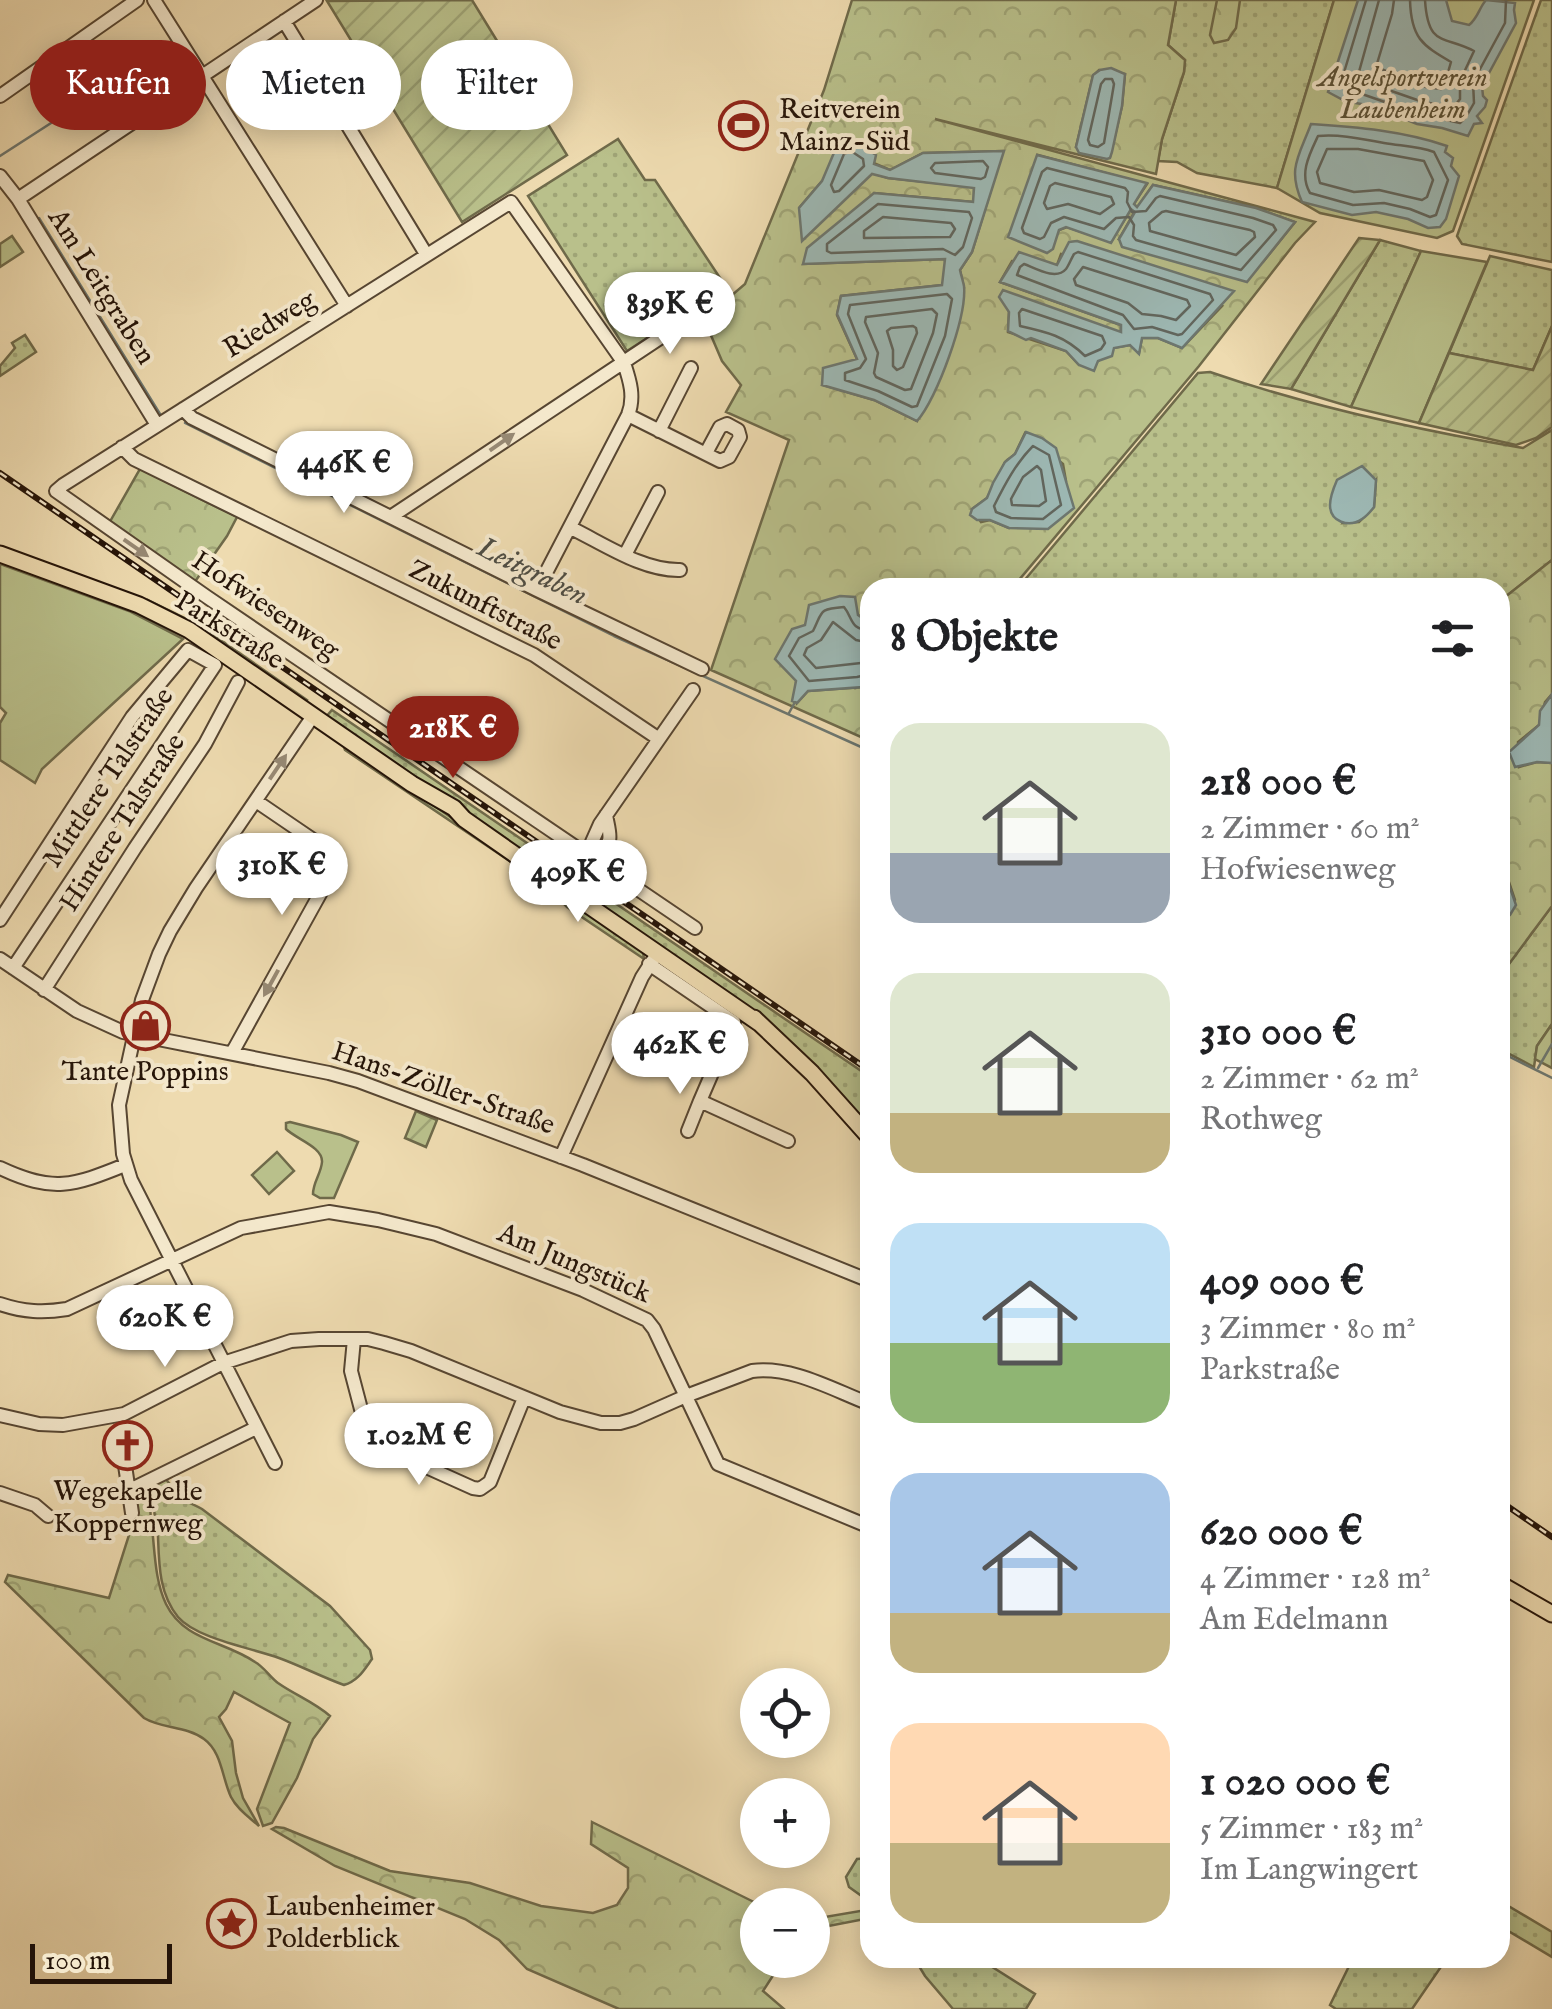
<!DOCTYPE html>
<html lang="de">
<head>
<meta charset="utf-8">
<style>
	:root { --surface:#fff; --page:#f6f6f6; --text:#202124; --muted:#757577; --accent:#8f2418 }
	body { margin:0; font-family:"IM FELL English",serif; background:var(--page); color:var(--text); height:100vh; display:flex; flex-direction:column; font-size:38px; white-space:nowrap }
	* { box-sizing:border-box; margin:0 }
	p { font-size:32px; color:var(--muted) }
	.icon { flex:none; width:55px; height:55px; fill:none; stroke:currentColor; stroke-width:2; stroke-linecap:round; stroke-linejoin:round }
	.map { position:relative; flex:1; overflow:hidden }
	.drawer { position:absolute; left:860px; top:578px; width:650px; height:1390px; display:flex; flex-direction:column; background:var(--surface); border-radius:30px; box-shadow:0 5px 25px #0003 }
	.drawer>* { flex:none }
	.banner { position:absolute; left:30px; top:40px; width:680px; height:90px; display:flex; gap:20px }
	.controls { position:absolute; left:740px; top:1668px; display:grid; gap:20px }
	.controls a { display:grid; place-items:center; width:90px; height:90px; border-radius:50%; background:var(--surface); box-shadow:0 5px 25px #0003; font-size:50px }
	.scale { position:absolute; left:30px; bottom:25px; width:142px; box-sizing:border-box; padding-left:10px; border:5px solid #251408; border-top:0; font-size:28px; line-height:35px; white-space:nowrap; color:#251408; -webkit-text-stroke:8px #f4e8cc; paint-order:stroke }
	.price { position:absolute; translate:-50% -85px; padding:0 22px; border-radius:35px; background:#fff; color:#222; font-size:32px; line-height:65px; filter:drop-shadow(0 2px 5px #0008) }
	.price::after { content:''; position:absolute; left:50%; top:60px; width:30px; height:22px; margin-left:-15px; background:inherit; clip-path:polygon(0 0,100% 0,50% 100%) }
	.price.active { background:var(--accent); color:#fff }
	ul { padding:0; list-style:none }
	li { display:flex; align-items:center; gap:30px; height:250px; padding:0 30px }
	li span { display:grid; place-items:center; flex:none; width:280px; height:200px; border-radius:30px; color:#555 }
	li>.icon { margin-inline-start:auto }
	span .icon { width:120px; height:120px; fill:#fffc; stroke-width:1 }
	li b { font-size:42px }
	h2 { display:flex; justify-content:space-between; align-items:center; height:120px; padding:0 30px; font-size:42px }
	.pill { padding:0 35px; border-radius:45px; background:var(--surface); box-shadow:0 5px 25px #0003; font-size:35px; line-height:90px }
	.pill.active { background:var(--accent); color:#fff }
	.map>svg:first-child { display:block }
</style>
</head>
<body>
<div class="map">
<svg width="1552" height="2009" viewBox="0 0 1552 2009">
	<defs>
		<pattern id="grass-dots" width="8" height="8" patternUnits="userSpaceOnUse" patternTransform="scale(2.5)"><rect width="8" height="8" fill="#b9c08b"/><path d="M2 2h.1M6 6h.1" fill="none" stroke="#9fa476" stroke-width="1.8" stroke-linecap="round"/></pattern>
		<pattern id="forest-crowns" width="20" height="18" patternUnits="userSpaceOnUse" patternTransform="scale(2.5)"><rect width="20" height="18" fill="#b9c08b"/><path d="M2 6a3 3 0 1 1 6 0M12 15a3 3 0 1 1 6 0" fill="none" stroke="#9fa476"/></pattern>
		<pattern id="garden-furrows" width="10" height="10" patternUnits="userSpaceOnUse" patternTransform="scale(2.5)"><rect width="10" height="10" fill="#b9c08b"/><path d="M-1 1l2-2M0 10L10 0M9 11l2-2" fill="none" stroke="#9fa476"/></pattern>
	</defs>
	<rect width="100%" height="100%" fill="#eedbb0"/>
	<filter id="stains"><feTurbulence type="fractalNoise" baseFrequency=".002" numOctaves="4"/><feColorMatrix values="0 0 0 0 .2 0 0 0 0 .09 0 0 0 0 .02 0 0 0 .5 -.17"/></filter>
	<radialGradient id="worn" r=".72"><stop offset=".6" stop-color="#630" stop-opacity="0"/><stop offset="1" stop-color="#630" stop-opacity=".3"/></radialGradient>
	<path fill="url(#grass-dots)" stroke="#6f6a4a" stroke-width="2.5" fill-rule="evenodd" d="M1176 0H1334L1277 188 1197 173 1177 162 1158 161 1162 139 1184 72 1185 60 1168 45Z
		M1541 0H1552V262L1462 244 1457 236Z
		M618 139 645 180H655L726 287 627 351 528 196Z
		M1380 240 1421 251 1351 407 1291 389Z
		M1490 256 1552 270V326L1533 370 1449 353Z
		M25 335 36 352 0 376V366L15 348 12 343Z
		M1210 372C1311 407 1418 430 1523 448L1552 430V560L1500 601V588H1018L1198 373ZM1376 480 1374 507 1359 522 1343 523Z
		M148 600 199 625 307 700 305 703 147 602Z
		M332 710 870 1077V1129L814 1068 325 718Z
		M347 746 512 859 514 864 345 750 344 747Z
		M530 873 643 952 644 959 567 907 550 889 528 874Z
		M1552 906V1024L1537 1046 1534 1067 1500 1049V976Z
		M162 1491C174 1497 188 1501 202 1509L330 1606 370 1650 372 1659C364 1670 358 1681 344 1685 322 1677 301 1666 279 1658 252 1648 197 1639 178 1617 159 1594 159 1564 158 1536 157 1522 152 1510 154 1497Z
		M870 1858V1902L849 1887 846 1877 857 1859Z
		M1500 1901 1552 1932V1957L1500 1926Z
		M914 1958H978L1035 1994 1026 2009H953L925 1976Z
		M1353 1958H1447L1412 2009H1336L1330 2005Z"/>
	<path fill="url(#forest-crowns)" stroke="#6f6a4a" stroke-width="2.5" fill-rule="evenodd" d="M852 0H1176L1168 45 1185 60 1184 72 1162 139 1156 174 935 119 1315 222 1295 243 1199 366 1013 587 870 588V620L868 621 858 615 808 619 796 681 797 703 808 691 863 687 870 680V741L711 670 789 440 726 412 741 385 722 361 704 319 745 284 824 90ZM1099 70 1125 74 1122 106 1110 157 1076 147 1093 76ZM1003 151 972 252 960 270 964 288 917 421 874 400 823 385 857 359 837 315 841 296 943 285 946 259 804 264 874 193 974 202V187L888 178 872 173 799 208 822 181 874 163 890 170 923 153ZM1038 155 1147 184 1133 205 1138 207 1153 185 1256 208 1295 222 1263 262 1119 239 1135 211 1131 209 1111 242 1067 227 1059 230 1055 236ZM1061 254 1222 306 1182 348 1158 338H1142L1139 353 1130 345 1113 348 1098 361 1079 365 1066 351 1008 332 1009 312 1121 332V325L1000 282 1012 261 1057 265ZM1025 433 1063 464 1066 481 1009 528 990 520 981 522 972 509 987 498 1005 462 1015 454Z
		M1217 0H1240L1236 28 1228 40 1214 43 1210 35Z
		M140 469 237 517 227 536 194 583 108 525Z
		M1552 560V694L1545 702 1539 725 1518 742 1519 767 1537 762 1552 763V906L1500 976V920L1507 918 1515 900 1508 879 1500 874V649L1502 647 1500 601Z
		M1552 1024V1068L1535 1059 1537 1046Z
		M164 1477 169 1483 165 1489C146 1498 150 1510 152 1528 155 1553 155 1581 166 1604 184 1641 225 1641 255 1662 264 1667 270 1677 278 1683 295 1695 314 1702 330 1716L313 1739 297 1778 272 1823 263 1826 257 1809 290 1723 234 1692 226 1709 219 1717 232 1741 236 1773 243 1798 259 1826C249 1817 237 1809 231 1797 222 1778 222 1752 204 1739 187 1726 162 1729 144 1718L5 1582 8 1575 109 1598 136 1513 132 1497 136 1492Z
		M592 1822 760 1905H758V1960H783L763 1991 784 2009H619L527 1969 499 1940 465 1919 335 1866 272 1829 276 1827 284 1828 390 1871 470 1883 541 1906 593 1913 617 1905 628 1888V1868L591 1844Z
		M866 1910 870 1912V1918L813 1929V1919Z"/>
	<path fill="#b9c08b" stroke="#6f6a4a" stroke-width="2.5" d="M1334 0H1534L1453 231 1437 238 1320 213 1277 188Z
		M12 236 23 252 0 267V244Z
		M1421 251 1487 262 1419 423 1351 407Z
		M0 564 129 611 183 639 42 769 35 783 0 760V723L6 713 0 707Z
		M290 1122 341 1135 358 1142 334 1198H320L313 1194C313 1182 321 1174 322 1162 323 1147 296 1139 286 1129V1123Z
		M277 1152 294 1171 269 1194 252 1175Z"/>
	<path fill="url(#garden-furrows)" stroke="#6f6a4a" stroke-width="2.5" d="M472 0 567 155 462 222 327 1Z
		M1359 238 1380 240 1291 389 1261 384Z
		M1552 326V427L1536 438 1516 445 1419 423 1449 353 1533 370Z
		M416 1111 437 1120 426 1147 405 1138Z"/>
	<path fill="#9db9b5" stroke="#6d7770" stroke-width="2.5" d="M1358 0H1446L1452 21 1469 25C1478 18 1479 8 1486 0L1515 3 1514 10 1516 23 1482 86 1483 96 1487 100 1485 107 1477 116 1482 123 1474 124 1468 136 1442 128 1417 124 1372 106 1345 101 1328 92Z
		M1111 68 1125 74 1122 106 1112 152 1110 158 1107 159 1079 153 1076 147 1093 75 1100 70Z
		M1311 124C1357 127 1404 131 1447 146L1445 152 1453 158 1451 166 1459 176 1446 219 1440 227 1428 228 1408 219 1376 212 1352 215 1302 202C1287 169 1299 156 1311 124Z
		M848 137 876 155 874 164 890 170 923 153 1004 151 972 252 960 270C961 275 963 281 964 286 967 316 937 399 917 421L874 400 822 385 823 368 857 359 837 314 841 296 942 285 945 259 803 264 807 248 874 193 973 202 974 188 888 178 872 174 802 241 799 208 822 181 836 148Z
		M1037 155 1147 183 1134 204 1137 207 1153 185 1256 208 1295 222 1247 282 1122 247 1119 239 1135 212 1131 209 1111 243 1066 227 1059 230 1053 249 1047 253 1008 237Z
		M1077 241 1234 291 1182 348 1158 338H1142L1139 354 1130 345 1114 348 1112 356 1098 361 1094 371 1079 365 1066 351 1031 338 1026 340 1008 331 1009 312 999 297 1003 290 1121 332V325L1000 282 1019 252 1057 265 1069 242Z
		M1026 432 1042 438 1056 448 1074 508 1048 529 1009 528 990 520H977L970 515 972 509 987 498 993 483 1005 462 1015 454Z
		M1362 466 1376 480 1374 507C1371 511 1367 516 1362 519 1349 528 1330 522 1330 505 1330 496 1334 487 1337 480Z
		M840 596 855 597 858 615 867 621 870 620V680L863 687 808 691 797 703 792 701 796 681 775 659 792 629 805 625 809 605Z
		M1552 694V763L1537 762 1515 767 1509 752 1539 725 1540 711Z
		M1500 874 1507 879 1516 905 1510 915 1500 920Z"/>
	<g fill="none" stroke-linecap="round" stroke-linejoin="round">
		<path stroke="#61665e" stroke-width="2.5" d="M1366 0 1342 79V87L1419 114 1460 123 1466 117 1474 103 1473 82 1505 23 1506 0
			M1379 0 1357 79 1423 102 1454 107 1460 99V81L1474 51C1444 35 1428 48 1425 0
			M1394 0 1392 14 1376 67 1426 87 1441 89 1444 86 1451 62C1422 45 1411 38 1410 0
			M1105 79H1112L1114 84 1104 143 1098 147 1090 145 1088 140 1101 84Z
			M1318 136C1341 134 1362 139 1384 143 1401 146 1418 146 1434 152L1448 180 1436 215 1430 217 1410 209 1384 203 1353 205 1310 193C1299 174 1309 155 1318 136Z
			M1327 149H1358L1424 161 1433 180 1427 197 1422 200 1379 190 1354 192 1320 183 1317 172Z
			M851 151 863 159 864 166 839 191 834 192 831 185 844 154Z
			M983 161 988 167 985 177 981 179 935 173 931 168 935 163Z
			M1047 168 1125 188 1128 192 1127 202 1132 212 1146 211 1156 198 1160 196 1253 218 1273 225 1276 230 1241 270 1136 240 1133 236 1134 225 1129 217 1116 218 1104 229 1064 217 1051 223 1044 237 1040 239 1024 233 1022 228 1042 172Z
			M1055 183 1111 197 1114 204 1100 214 1068 204 1047 209 1044 203 1050 186Z
			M878 204 969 212 972 218 963 247 955 255 943 249 831 253 827 251V244Z
			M1166 211 1250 230 1254 232 1255 237 1236 255 1150 231 1149 223 1162 212Z
			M883 217 951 223 955 229 950 237 864 238V231Z
			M1078 252 1210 294 1213 300 1182 334 1178 335 1152 327 1134 329 1123 315 1017 275 1020 267 1024 264C1035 268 1056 281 1066 269 1069 265 1071 259 1074 254Z
			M1083 267 1187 300 1190 306 1176 320 1161 316 1142 314 1128 303 1076 285 1074 279Z
			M947 294 952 299 945 336 917 406 912 407 878 391 845 380V373L860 368 866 359 848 314 850 305Z
			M932 309 937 314 933 333 911 389 905 390 876 377 874 373 878 353 865 322 866 317Z
			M1022 309 1102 336 1105 343 1101 349 1085 356C1065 336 1047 332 1020 326L1019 313Z
			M913 326 916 328 917 333 903 367 897 370 893 366V350L887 331 891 328Z
			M1033 446 1049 455 1061 505 1043 519 1011 518 996 512 994 506C1005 484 1016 463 1033 446Z
			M1037 466 1041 470 1046 501 1039 506 1012 505 1011 499 1023 477Z
			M870 630C850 630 853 618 844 607 818 609 823 611 813 631L799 638 789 656 809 681 857 677 870 674
			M870 643 856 640 833 622 821 640 807 648 804 655 816 668 870 662"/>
		<path stroke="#6d7770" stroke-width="2.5" d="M0 156 172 45
			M39 218 160 414
			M185 423 614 636 870 751
			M789 713 795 702
			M1500 1052 1552 1078
			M1538 1068 1552 1044"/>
		<defs>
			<path id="minor" d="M154 0 347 306
				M284 21 426 254
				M0 96 137 0
				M0 176 18 199 157 425
				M18 199 316 0
				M183 409 192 418 537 590 702 669
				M628 415 720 461 729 457 740 437 738 430 727 424 720 427 706 453
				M659 431 691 368
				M122 447 134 459 534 655 659 739
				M392 516 693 316
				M571 528C604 544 643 571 680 570
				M625 555 658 492
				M537 590 628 415C635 397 630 381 624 363L511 202 63 485 56 491 207 597 695 928
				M606 815C608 828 616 847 598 849L592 842 600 824 693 690
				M0 920 132 717 188 650 215 665 13 968
				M0 959 77 1011 123 1032 329 1073 358 1081 583 1165 870 1281
				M649 964 734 1022 700 1101 788 1141
				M44 990 135 848 205 744 238 682
				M232 1053 331 874C333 863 334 856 325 848L256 801
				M688 1131 700 1101
				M561 1157 642 977 653 960
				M0 1168C53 1193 73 1186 125 1165
				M0 1304C24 1312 43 1313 67 1309L241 1228 329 1212 378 1220 436 1234 583 1290 647 1320 654 1329 718 1464 870 1527
				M354 1339 351 1371 367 1432 373 1443 473 1488 480 1489 490 1482 524 1398
				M0 1415 39 1424 63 1425 124 1414 223 1363 291 1341 319 1339H368L384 1343 411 1351 560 1412 601 1423H620L634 1419 686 1396 752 1371C793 1366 833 1390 870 1404
				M121 1438 132 1513
				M275 1463 131 1180 123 1154 119 1105 142 1000 159 954 170 931 196 888 313 716
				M128 1491 256 1428
				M0 1493 35 1505 48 1516"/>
			<path id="major" d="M0 554 139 605 189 630 412 784 454 808 464 819 524 861 759 1023
				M754 1018 812 1073 870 1138
				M1500 1584 1552 1614"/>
		</defs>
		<use href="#minor" stroke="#574632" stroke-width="16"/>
		<use href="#major" stroke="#251408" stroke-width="19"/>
		<use href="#minor" stroke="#f4e8cc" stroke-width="12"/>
		<use href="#major" stroke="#eedbb0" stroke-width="15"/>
		<defs>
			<path id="rail" d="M0 473 870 1071
				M1500 1501 1552 1537"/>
		</defs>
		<use href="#rail" stroke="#251408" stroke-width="6"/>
		<use href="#rail" stroke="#f4e8cc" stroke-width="2.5" stroke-dasharray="8" stroke-linecap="butt"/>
	</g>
	<defs><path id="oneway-solid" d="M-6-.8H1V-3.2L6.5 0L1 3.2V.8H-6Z" transform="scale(2.5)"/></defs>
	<g fill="#978974">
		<use href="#oneway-solid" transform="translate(502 442) rotate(-35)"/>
		<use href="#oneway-solid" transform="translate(136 548) rotate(35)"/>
		<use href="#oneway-solid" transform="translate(278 767) rotate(-56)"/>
		<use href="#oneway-solid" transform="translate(271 983) rotate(119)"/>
	</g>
	<defs>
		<symbol id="stadium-ring" viewBox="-11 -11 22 22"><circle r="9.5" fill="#f4e8cc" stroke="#8f2418" stroke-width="1.5"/><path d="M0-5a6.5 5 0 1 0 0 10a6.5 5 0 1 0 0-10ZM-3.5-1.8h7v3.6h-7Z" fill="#8f2418"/></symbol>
		<symbol id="shop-ring" viewBox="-11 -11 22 22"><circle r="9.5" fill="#f4e8cc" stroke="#8f2418" stroke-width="1.5"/><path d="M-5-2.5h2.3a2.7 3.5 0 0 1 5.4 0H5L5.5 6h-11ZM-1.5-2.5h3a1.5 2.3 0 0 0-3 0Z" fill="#8f2418"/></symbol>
		<symbol id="church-ring" viewBox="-11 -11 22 22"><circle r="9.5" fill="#f4e8cc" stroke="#8f2418" stroke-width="1.5"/><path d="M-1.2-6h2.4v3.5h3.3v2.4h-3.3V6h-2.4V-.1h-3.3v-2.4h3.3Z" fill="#8f2418"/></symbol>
		<symbol id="sight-ring" viewBox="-11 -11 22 22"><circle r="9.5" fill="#f4e8cc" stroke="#8f2418" stroke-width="1.5"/><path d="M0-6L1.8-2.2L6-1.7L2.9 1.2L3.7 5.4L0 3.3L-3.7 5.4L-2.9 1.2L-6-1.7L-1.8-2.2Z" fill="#8f2418"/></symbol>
	</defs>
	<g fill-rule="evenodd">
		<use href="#stadium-ring" x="716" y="98" width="55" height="55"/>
		<use href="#shop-ring" x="118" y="998" width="55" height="55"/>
		<use href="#church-ring" x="100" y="1418" width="55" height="55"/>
		<use href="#sight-ring" x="204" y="1896" width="55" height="55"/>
	</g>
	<g text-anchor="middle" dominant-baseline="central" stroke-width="8" stroke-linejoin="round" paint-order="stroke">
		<g font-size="28" font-style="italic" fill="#595036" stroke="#f4e8cc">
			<text x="1403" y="78">Angelsportverein<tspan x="1403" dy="32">Laubenheim</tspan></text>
		</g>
		<g font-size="28" fill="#251408" stroke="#f4e8cc" text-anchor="start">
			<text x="779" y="110">Reitverein<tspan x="779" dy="32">Mainz-Süd</tspan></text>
			<text x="145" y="1072" text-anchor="middle">Tante Poppins</text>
			<text x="128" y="1492" text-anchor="middle">Wegekapelle<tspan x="128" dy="32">Koppernweg</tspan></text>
			<text x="266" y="1907">Laubenheimer<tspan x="266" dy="32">Polderblick</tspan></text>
		</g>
		<g font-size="28" fill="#251408" stroke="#f4e8cc">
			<text transform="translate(101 287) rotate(58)">Am Leitgraben</text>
			<text transform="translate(270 325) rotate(-32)">Riedweg</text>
			<text transform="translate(265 606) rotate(34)">Hofwiesenweg</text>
			<text transform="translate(485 606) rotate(27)">Zukunftstraße</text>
			<text transform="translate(229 631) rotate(32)">Parkstraße</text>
			<text transform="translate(109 778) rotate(-56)">Mittlere Talstraße</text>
			<text transform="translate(123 823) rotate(-57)">Hintere Talstraße</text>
			<text transform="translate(443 1089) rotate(19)">Hans-Zöller-Straße</text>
			<text transform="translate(574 1264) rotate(23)">Am Jungstück</text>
		</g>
		<g font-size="30" font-style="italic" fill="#4f4e45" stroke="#f4e8cc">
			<text transform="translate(532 572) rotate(26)">Leitgraben</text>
		</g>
	</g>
	<rect width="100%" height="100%" filter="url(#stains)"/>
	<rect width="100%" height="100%" fill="url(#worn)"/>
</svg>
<div class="controls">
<a><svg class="icon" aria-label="locate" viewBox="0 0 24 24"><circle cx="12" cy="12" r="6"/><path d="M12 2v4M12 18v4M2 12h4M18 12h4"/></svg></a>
<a>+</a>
<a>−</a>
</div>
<div class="scale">100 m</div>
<b class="price" style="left:670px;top:357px">839K €</b>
<b class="price" style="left:344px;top:516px">446K €</b>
<b class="price active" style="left:453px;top:781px">218K €</b>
<b class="price" style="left:282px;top:918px">310K €</b>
<b class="price" style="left:578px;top:925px">409K €</b>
<b class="price" style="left:680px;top:1097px">462K €</b>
<b class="price" style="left:165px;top:1370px">620K €</b>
<b class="price" style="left:419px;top:1488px">1.02M €</b>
<div class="banner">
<a class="pill active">Kaufen</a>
<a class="pill">Mieten</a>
<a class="pill">Filter</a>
</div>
<section class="drawer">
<h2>8 Objekte<svg class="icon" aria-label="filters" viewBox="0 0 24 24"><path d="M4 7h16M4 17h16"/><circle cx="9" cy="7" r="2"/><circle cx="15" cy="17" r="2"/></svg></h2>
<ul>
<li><span style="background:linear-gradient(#dfe7d0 65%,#9aa5b1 0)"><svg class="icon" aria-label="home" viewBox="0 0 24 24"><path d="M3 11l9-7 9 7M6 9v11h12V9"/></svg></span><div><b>218 000 €</b><p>2 Zimmer · 60 m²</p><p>Hofwiesenweg</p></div></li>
<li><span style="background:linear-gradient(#dfe7d0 70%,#c2b280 0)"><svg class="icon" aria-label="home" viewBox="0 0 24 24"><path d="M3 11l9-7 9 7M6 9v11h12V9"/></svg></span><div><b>310 000 €</b><p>2 Zimmer · 62 m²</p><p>Rothweg</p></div></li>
<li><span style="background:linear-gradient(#bfe0f5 60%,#8fb573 0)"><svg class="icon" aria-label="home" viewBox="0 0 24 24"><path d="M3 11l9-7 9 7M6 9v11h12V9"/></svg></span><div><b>409 000 €</b><p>3 Zimmer · 80 m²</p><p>Parkstraße</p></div></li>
<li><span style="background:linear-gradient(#a9c7e8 70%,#c2b280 0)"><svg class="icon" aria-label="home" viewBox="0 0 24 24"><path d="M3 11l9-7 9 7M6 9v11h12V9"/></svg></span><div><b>620 000 €</b><p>4 Zimmer · 128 m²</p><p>Am Edelmann</p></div></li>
<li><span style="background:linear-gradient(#ffd9b3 60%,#c2b280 0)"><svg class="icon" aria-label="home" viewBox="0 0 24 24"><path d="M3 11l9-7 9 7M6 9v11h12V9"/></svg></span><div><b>1 020 000 €</b><p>5 Zimmer · 183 m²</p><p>Im Langwingert</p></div></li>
</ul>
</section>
</div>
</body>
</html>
